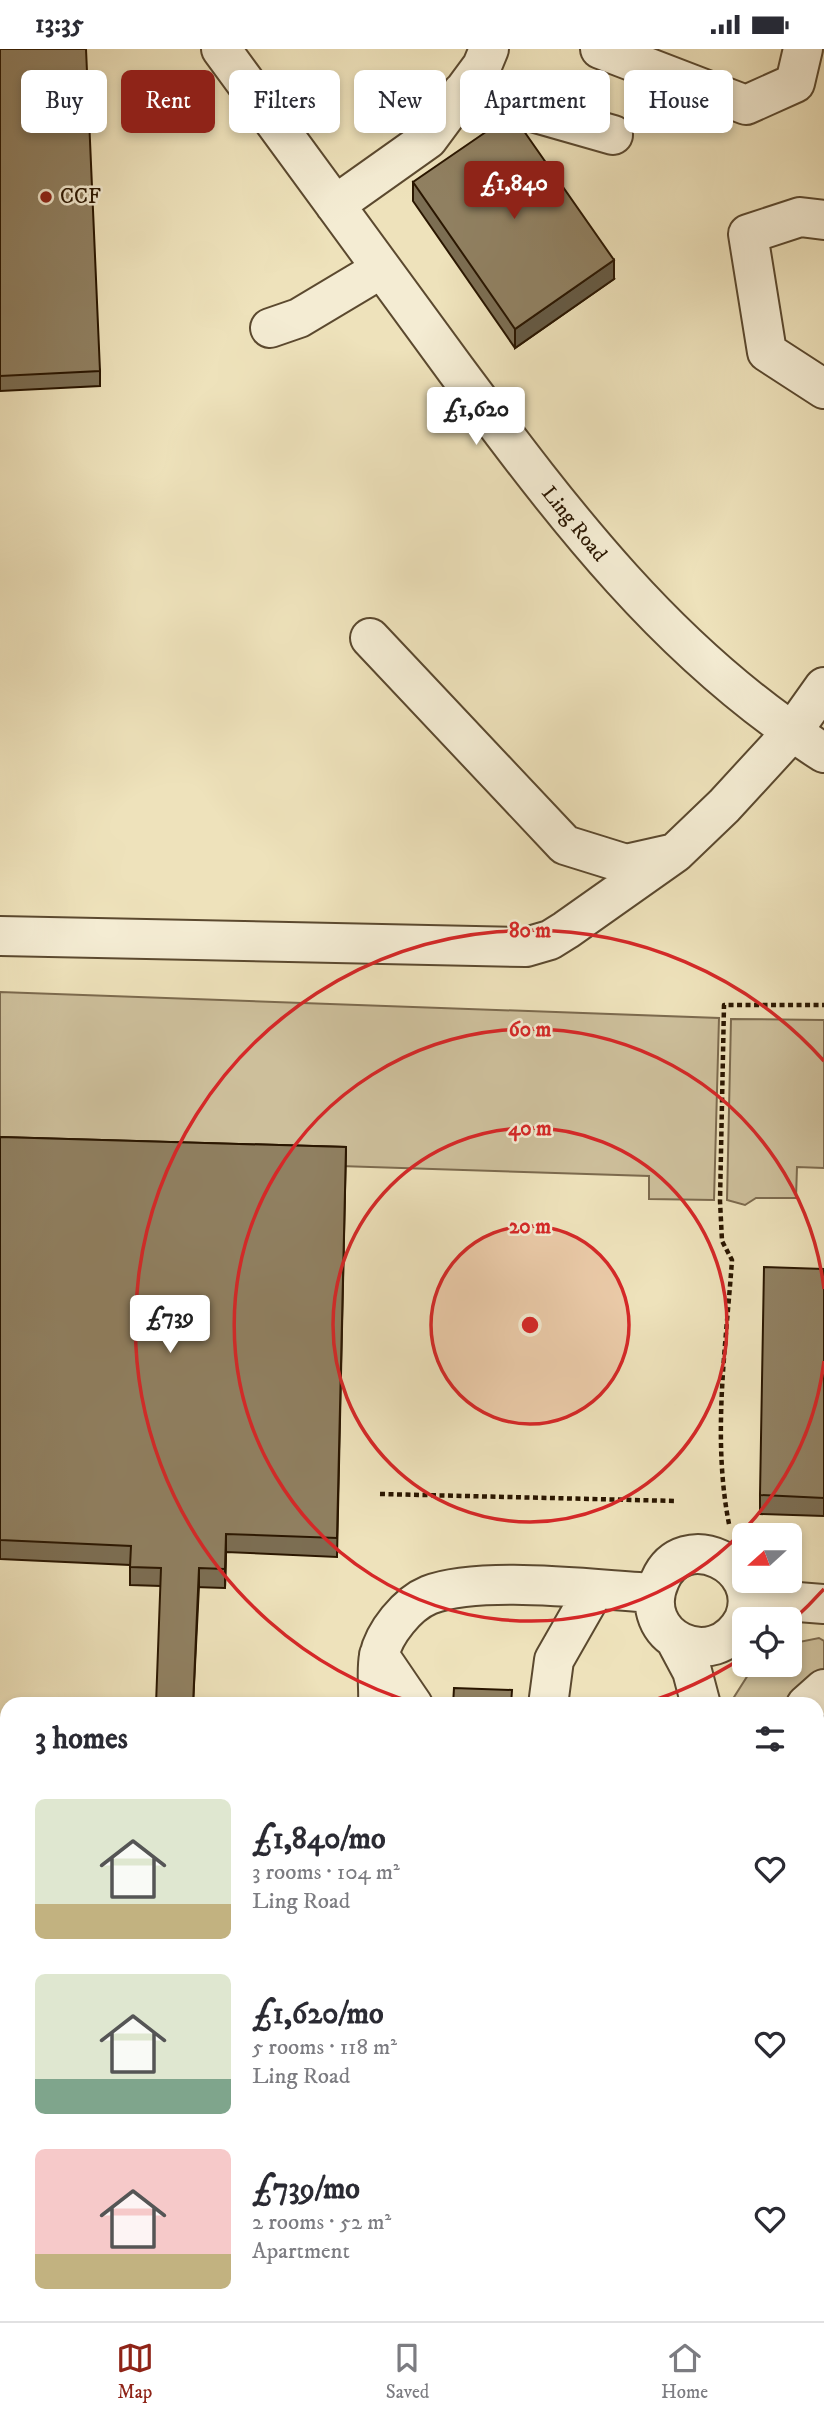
<!DOCTYPE html>
<html lang="en">
<head>
<meta charset="utf-8">
<style>
	:root { --surface:#fff; --page:#f7f7f7; --text:#2b2b33; --muted:#7c7c81; --line:#e1e1e2; --accent:#8f2418 }
	body { margin:0; font-family:"IM FELL DW Pica",serif; background:var(--page); color:var(--text); height:100vh; display:flex; flex-direction:column; font-size:26px; white-space:nowrap }
	* { box-sizing:border-box; margin:0 }
	p { font-size:23px; color:var(--muted) }
	.icon { flex:none; width:38px; height:38px; fill:none; stroke:currentColor; stroke-width:2; stroke-linecap:round; stroke-linejoin:round }
	.map { position:relative; flex:1; overflow:hidden }
	.sheet { position:absolute; left:0px; top:1648px; width:824px; height:625px; display:flex; flex-direction:column; background:var(--surface); border-radius:21px 21px 0 0; box-shadow:0 4px 10px #0003 }
	.sheet>* { flex:none }
	.top-card { position:absolute; left:21px; top:21px; width:782px; height:63px; display:flex; gap:14px }
	.needle { width:46px; rotate:249deg }
	.fabs { position:absolute; left:732px; top:1474px; display:grid; gap:14px }
	.fabs a { display:grid; place-items:center; width:70px; height:70px; border-radius:10px; background:var(--surface); box-shadow:0 4px 10px #0003; font-size:35px }
	.price { position:absolute; translate:-50% -60px; padding:0 16px; border-radius:7px; background:#fff; color:#222; font-size:23px; line-height:46px; filter:drop-shadow(0 2px 4px #0008) }
	.price::after { content:''; position:absolute; left:50%; top:42px; width:21px; height:16px; margin-left:-10px; background:inherit; clip-path:polygon(0 0,100% 0,50% 100%) }
	.price.selected { background:var(--accent); color:#fff }
	ul { padding:0; list-style:none }
	li { display:flex; align-items:center; gap:21px; height:175px; padding:0 35px }
	li span { display:grid; place-items:center; flex:none; width:196px; height:140px; border-radius:10px; color:#555 }
	li>.icon { margin-inline-start:auto }
	span .icon { width:84px; height:84px; fill:#fffc; stroke-width:1 }
	li b { font-size:30px }
	h2 { display:flex; justify-content:space-between; align-items:center; height:84px; padding:0 35px; font-size:30px }
	.tag { padding:0 24px; border-radius:10px; background:var(--surface); box-shadow:0 4px 10px #0003; font-size:24px; line-height:63px }
	.tag.selected { background:var(--accent); color:#fff }
	.status { display:flex; justify-content:space-between; align-items:center; height:49px; padding:0 35px; background:var(--surface); direction:ltr }
	.status svg { height:19px; fill:currentColor }
	.tabs { display:flex; justify-content:space-around; align-items:center; height:98px; border-top:2px solid var(--line); background:var(--surface); font-size:19px; color:var(--muted) }
	.tabs a { display:grid; justify-items:center; gap:4px }
	.tabs .selected { color:var(--accent) }
	.map>svg:first-child { display:block }
</style>
</head>
<body>
<div class="status"><b>13:35</b><svg viewBox="0 0 49 12"><path d="M0 12V9h3v3zM5 12V6h3v6zM10 12V3h3v9zM15 12V0h3v12zM26 1h20v11H26zM47 4h2v5h-2z"/></svg></div>
<div class="map">
<svg width="824" height="2272" viewBox="0 0 824 2272">
	<rect width="100%" height="100%" fill="#eee2bb"/>
	<filter id="stains"><feTurbulence type="fractalNoise" baseFrequency=".00286" numOctaves="4"/><feColorMatrix values="0 0 0 0 .2 0 0 0 0 .09 0 0 0 0 .02 0 0 0 .5 -.17"/></filter>
	<radialGradient id="worn" r=".72"><stop offset=".6" stop-color="#630" stop-opacity="0"/><stop offset="1" stop-color="#630" stop-opacity=".3"/></radialGradient>
	<path fill="#cdbf9b" stroke="#7c6a4e" stroke-width="2" d="M0 943 719 969 714 1151 649 1150V1127L0 1106Z
		M731 970 824 971V1119L797 1118 796 1149H756L745 1156 727 1151Z
		M819 1589 824 1592V1623L786 1655 729 1656 755 1615H789V1595Z
		M817 1932 824 1940V1998L817 1997Z
		M0 1996H7V2123L0 2122Z
		M817 2072 824 2073V2153H817Z
		M0 2219 7 2220V2266H814L815 2271 824 2272H0Z"/>
	<g fill="none" stroke-linecap="round" stroke-linejoin="round">
		<defs>
			<path id="minor" d="M221 0C299 107 377 214 456 321 564 466 668 605 824 704
				M600 0 746 56 795 34 803 0
				M462 43 613 86
				M335 156 428 90 482 17 489 0
				M824 171 800 168 748 185 767 303 824 340
				M270 279 299 269 381 220
				M370 589 565 796 626 815 675 804 724 757 792 683 824 638
				M0 887 526 898 550 891 566 881 675 804
				M748 1549 824 1555
				M744 1570C714 1627 634 1588 660 1531 683 1477 766 1516 744 1570
				M676 1592 692 1622 701 1656
				M379 1606 413 1656
				M378 1656C379 1640 376 1622 379 1607 384 1584 407 1555 429 1546 481 1526 596 1541 655 1544
				M548 1656 554 1611 594 1541
				M806 1656 824 1640
				M0 1896 7 1897
				M817 1913 824 1923
				M0 1983 7 1984
				M817 2047H824"/>
			<path id="highway" d="M0 2147 7 2148
				M817 2177H824
				M0 2195H7
				M817 2227 824 2228"/>
		</defs>
		<use href="#minor" stroke="#5b492f" stroke-width="42"/>
		<use href="#highway" stroke="#2a1600" stroke-width="42"/>
		<path stroke="#2a1600" stroke-width="4.5" stroke-dasharray="5 3.5" stroke-linecap="butt" d="M380 1445 677 1452
			M729 1475C712 1389 726 1297 732 1211L722 1192 720 1152 724 956H824"/>
		<use href="#minor" stroke="#f4ecd3" stroke-width="38"/>
		<use href="#highway" stroke="#eee2bb" stroke-width="38"/>
	</g>
	<path fill="#7c6e53" stroke="#2a1600" stroke-width="2" d="M0 0 100 322V337L0 342Z
		M413 133 614 230 515 299 413 152Z
		M0 1088 346 1098 337 1508 226 1503 225 1539 130 1536V1516L0 1510Z
		M824 1220V1467L760 1465V1446Z
		M824 1767V1900L817 1891V1772Z"/>
	<path fill="#655a44" stroke="#2a1600" stroke-width="2" d="M614 211V230L515 299V280Z
		M226 1485V1503L225 1539V1520Z
		M199 1519V1537L193 1656Z"/>
	<path fill="#908061" stroke="#2a1600" stroke-width="2" d="M0 0H86L100 322 0 327Z
		M512 65 614 211 515 280 413 133Z
		M0 1088 346 1098 337 1489 226 1485 225 1520 199 1519 193 1656H156L161 1519 130 1518 131 1497 0 1491Z
		M764 1218 824 1220V1449L760 1446Z
		M454 1639 512 1641 511 1656H453Z
		M824 1767V1886L817 1876V1772Z"/>
	<circle cx="530" cy="1276" r="99" fill="#d62828" fill-opacity=".12"/>
	<g fill="none" stroke="#d62828" stroke-width="3.5">
		<circle cx="530" cy="1276" r="99"/>
		<circle cx="530" cy="1276" r="197"/>
		<path d="M824 1312A296 296 0 1 1 824 1240"/>
		<path d="M824 1540A395 395 0 0 1 792 1572M742 1609A395 395 0 0 1 642 1655M418 1655A395 395 0 1 1 824 1012"/>
	</g>
	<circle fill="#8f2418" stroke="#f4ecd3" stroke-width="2.5" cx="46" cy="148" r="7"/>
	<g text-anchor="middle" dominant-baseline="central" stroke-width="5" stroke-linejoin="round" paint-order="stroke">
		<g font-size="21" fill="#2a1600" stroke="#f4ecd3" text-anchor="start">
			<text x="60" y="148">CCF</text>
		</g>
		<g font-size="21" fill="#2a1600" stroke="#f4ecd3">
			<text transform="translate(574 475) rotate(51)">Ling Road</text>
		</g>
	</g>
	<circle cx="530" cy="1276" r="10" fill="#d62828" stroke="#f4ecd3" stroke-width="3.5"/>
	<g font-size="21" text-anchor="middle" font-weight="bold" fill="#d62828" stroke="#f4ecd3" stroke-width="5" stroke-linejoin="round" paint-order="stroke">
		<text x="530" y="888">80 m</text>
		<text x="530" y="987">60 m</text>
		<text x="530" y="1086">40 m</text>
		<text x="530" y="1184">20 m</text>
	</g>
	<rect width="100%" height="100%" filter="url(#stains)"/>
	<rect width="100%" height="100%" fill="url(#worn)"/>
</svg>
<div class="fabs">
<a><svg class="needle" viewBox="-14 -14 28 28"><path d="M0-13l5 13h-10z" fill="#e53935"/><path d="M0 13l5-13h-10z" fill="#7c7c81"/></svg></a>
<a><svg class="icon" aria-label="locate" viewBox="0 0 24 24"><circle cx="12" cy="12" r="6"/><path d="M12 2v4M12 18v4M2 12h4M18 12h4"/></svg></a>
</div>
<b class="price selected" style="left:514px;top:172px">£1,840</b>
<b class="price" style="left:476px;top:398px">£1,620</b>
<b class="price" style="left:170px;top:1306px">£739</b>
<div class="top-card">
<a class="tag">Buy</a>
<a class="tag selected">Rent</a>
<a class="tag">Filters</a>
<a class="tag">New</a>
<a class="tag">Apartment</a>
<a class="tag">House</a>
</div>
<section class="sheet">
<h2>3 homes<svg class="icon" aria-label="filters" viewBox="0 0 24 24"><path d="M4 7h16M4 17h16"/><circle cx="9" cy="7" r="2"/><circle cx="15" cy="17" r="2"/></svg></h2>
<ul>
<li><span style="background:linear-gradient(#dfe7d0 75%,#c2b280 0)"><svg class="icon" aria-label="home" viewBox="0 0 24 24"><path d="M3 11l9-7 9 7M6 9v11h12V9"/></svg></span><div><b>£1,840/mo</b><p>3 rooms · 104 m²</p><p>Ling Road</p></div><svg class="icon" aria-label="heart" viewBox="0 0 24 24"><path d="M12 20l-8-8c-3-5 5-10 8-4 3-6 11-1 8 4z"/></svg></li>
<li><span style="background:linear-gradient(#dfe7d0 75%,#7fa58c 0)"><svg class="icon" aria-label="home" viewBox="0 0 24 24"><path d="M3 11l9-7 9 7M6 9v11h12V9"/></svg></span><div><b>£1,620/mo</b><p>5 rooms · 118 m²</p><p>Ling Road</p></div><svg class="icon" aria-label="heart" viewBox="0 0 24 24"><path d="M12 20l-8-8c-3-5 5-10 8-4 3-6 11-1 8 4z"/></svg></li>
<li><span style="background:linear-gradient(#f6c9c9 75%,#c2b280 0)"><svg class="icon" aria-label="home" viewBox="0 0 24 24"><path d="M3 11l9-7 9 7M6 9v11h12V9"/></svg></span><div><b>£739/mo</b><p>2 rooms · 52 m²</p><p>Apartment</p></div><svg class="icon" aria-label="heart" viewBox="0 0 24 24"><path d="M12 20l-8-8c-3-5 5-10 8-4 3-6 11-1 8 4z"/></svg></li>
</ul>
</section>
</div>
<nav class="tabs">
<a class="selected"><svg class="icon" aria-label="map" viewBox="0 0 24 24"><path d="M3 6l6-2 6 2 6-2v14l-6 2-6-2-6 2zM9 4v14M15 6v14"/></svg>Map</a>
<a><svg class="icon" aria-label="saved" viewBox="0 0 24 24"><path d="M7 4h10v16l-5-4-5 4z"/></svg>Saved</a>
<a><svg class="icon" aria-label="home" viewBox="0 0 24 24"><path d="M3 11l9-7 9 7M6 9v11h12V9"/></svg>Home</a>
</nav>
</body>
</html>
